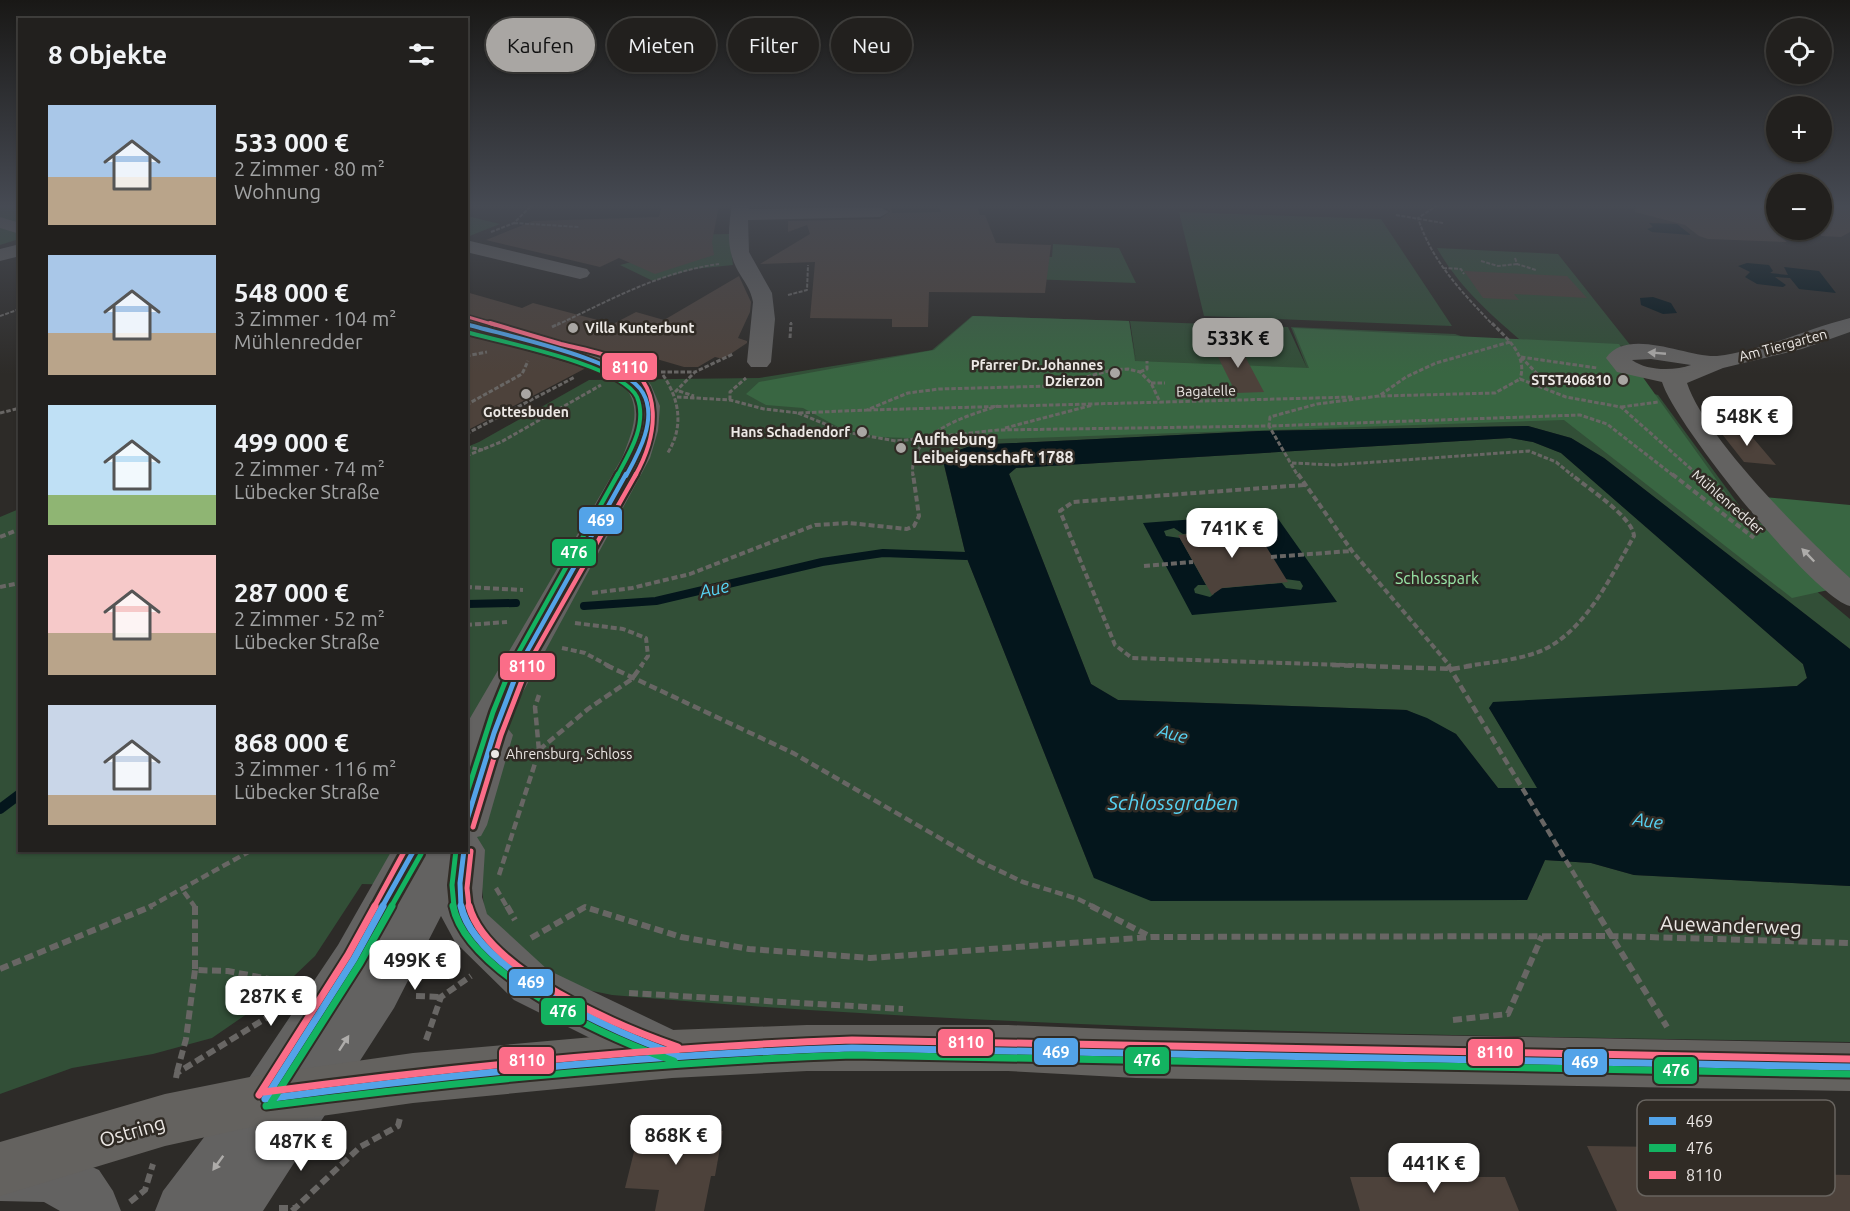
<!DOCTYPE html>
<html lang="de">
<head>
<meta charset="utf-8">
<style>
	:root { --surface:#22201e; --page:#2e2d2b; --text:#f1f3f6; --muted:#a2a3a4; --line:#3f3e3c; --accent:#a9a6a3 }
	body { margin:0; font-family:Ubuntu,sans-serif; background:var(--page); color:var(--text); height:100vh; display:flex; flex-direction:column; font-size:22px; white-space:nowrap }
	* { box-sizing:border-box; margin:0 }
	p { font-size:20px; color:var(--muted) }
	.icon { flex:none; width:33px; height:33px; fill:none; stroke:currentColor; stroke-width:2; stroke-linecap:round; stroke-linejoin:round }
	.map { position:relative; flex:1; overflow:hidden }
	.sheet { position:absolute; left:18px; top:18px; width:450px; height:834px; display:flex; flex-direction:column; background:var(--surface); border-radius:0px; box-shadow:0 2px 4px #0004,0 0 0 2px var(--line) }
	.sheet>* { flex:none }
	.top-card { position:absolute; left:486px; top:18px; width:570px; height:54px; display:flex; gap:12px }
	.controls { position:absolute; left:1766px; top:18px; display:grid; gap:12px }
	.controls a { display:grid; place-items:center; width:66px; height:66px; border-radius:50%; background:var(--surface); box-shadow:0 2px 4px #0004,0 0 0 2px var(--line); font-size:30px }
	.price { position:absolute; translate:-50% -51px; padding:0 14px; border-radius:12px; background:#fff; color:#222; font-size:20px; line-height:39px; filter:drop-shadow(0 2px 3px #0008) }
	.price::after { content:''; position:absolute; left:50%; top:36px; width:18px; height:14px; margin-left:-9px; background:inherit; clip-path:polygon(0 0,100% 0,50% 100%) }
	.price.selected { background:var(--accent); color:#111 }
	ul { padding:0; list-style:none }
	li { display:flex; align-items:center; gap:18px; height:150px; padding:0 30px }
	li span { display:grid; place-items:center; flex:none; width:168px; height:120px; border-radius:0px; color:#555 }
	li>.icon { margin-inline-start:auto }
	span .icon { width:72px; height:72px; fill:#fffc; stroke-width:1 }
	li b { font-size:26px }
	h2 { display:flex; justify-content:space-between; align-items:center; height:72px; padding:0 30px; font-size:26px }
	.pill { padding:0 21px; border-radius:27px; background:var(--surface); box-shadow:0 2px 4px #0004,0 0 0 2px var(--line); font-size:21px; line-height:54px }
	.pill.selected { background:var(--accent); color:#111 }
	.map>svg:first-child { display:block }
</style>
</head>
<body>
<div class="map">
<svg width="1850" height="1211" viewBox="0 0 1850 1211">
	<rect width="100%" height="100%" fill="#2d2b28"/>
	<path fill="#324f37" d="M0 205H19V239L0 245Z
		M1179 212 1381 219 1452 326 1204 316Z
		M466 216H467L500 224 467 237Z
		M729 234 733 265 694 269 653 281 620 265 639 260 618 236Z
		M1053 244 1119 248 1136 283 973 277 961 252 1052 257Z
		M1437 248 1558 254 1631 346 1525 344C1492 316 1458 286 1437 248Z
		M972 316 1129 321 1136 361 1130 321 1288 327 1307 368 1291 327 1455 334 1523 358 1658 395 1780 561 1850 619V649L1604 458 1571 438 1528 426 1259 431 973 445 942 457 966 556 1094 878 1527 900 1545 860 1591 863 1634 875 1850 886V1042C1437 1035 1024 1031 612 995L563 985 491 924 484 908 482 887 362 884 315 956 273 996 212 1038 153 1054 72 1068 0 1094V517L19 509 20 850H466L467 447 479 442 589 380 759 378 932 350Z
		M1510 438 1533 442 1561 453 1803 664 1807 678 1797 686 1489 708 1538 788H1498L1456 734 1407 710 1118 700 1091 684 1009 474 1016 468Z"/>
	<path fill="#396642" d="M973 316 1129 321 1135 361 1309 368 1293 328 1619 344 1731 500 1842 587 1792 598 1564 420 969 440 878 437 840 428 803 408 766 405 746 394 759 382 934 350Z
		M1764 497 1850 505V587Z"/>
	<path fill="#04161c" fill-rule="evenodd" d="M1649 223 1677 224 1691 235 1652 232 1647 229 1653 227Z
		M1747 263 1769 265 1773 271 1770 273 1788 275 1784 267 1819 271 1836 293 1799 289 1790 278 1775 277 1786 285 1783 287 1757 284 1745 277 1750 272 1738 266Z
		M1653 297 1671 303 1677 313 1663 314 1641 305 1640 298Z
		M1528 426 1571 438 1604 458 1850 649V886L1634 875 1591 863 1545 860 1527 900 1151 901 1094 878 966 556 942 456 973 445 1259 431ZM1510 438 1533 442 1561 453 1803 664 1807 678 1797 686 1493 702 1489 708 1537 788H1498L1456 734 1427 718 1406 710 1118 700 1091 684 1009 474 1016 468Z
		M1274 513 1337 602 1192 615 1143 523ZM1251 523 1265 525 1266 529 1256 532 1285 579 1300 581 1303 586 1301 590 1286 588 1282 583 1213 589 1214 594 1210 597 1195 593 1194 589 1198 585H1206L1180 538 1166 536 1164 531 1174 528 1183 534 1249 529Z"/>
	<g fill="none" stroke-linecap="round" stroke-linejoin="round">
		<path stroke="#04161c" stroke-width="8" d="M466 604 516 603
			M584 606 656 601 822 562 883 553 966 556"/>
		<path stroke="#04161c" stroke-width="10" d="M0 809 20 794"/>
	</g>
	<path fill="#4d423b" d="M662 205H719L712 242 714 255 655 274 619 258 600 267 486 240 533 221 659 217Z
		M789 205H890L892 213 941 212 938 205H977L980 215H985L996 243 1051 245 1045 293 929 292 928 327H892V319L810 318 815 262 760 264 810 234 807 225 788 232V221L880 219 891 211 880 205Z
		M1636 205H1776V234L1787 242 1708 239 1699 236 1685 225 1635 212Z
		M1821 205H1850V232L1841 237 1821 236Z
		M1464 271 1567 276 1587 298 1514 294 1519 300 1483 298Z
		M739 276 751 302 750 312 738 338 747 341V343L723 359 715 357 698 367H684L636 353 628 358 613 354 609 356 466 315V292L522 308 533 303 613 324 636 312 664 320Z
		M466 333 586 368 466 431Z
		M1212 345H1239L1264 392 1236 393Z
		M1718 429 1748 432 1776 465 1744 462Z
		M1251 522 1288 582 1222 588 1212 595 1178 535 1240 530Z
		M640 1128 723 1131 715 1176H711L704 1211H655L659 1190 625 1188Z
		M1587 1146 1664 1147 1676 1172 1850 1175V1211H1617Z
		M1350 1177H1505L1519 1211H1360Z"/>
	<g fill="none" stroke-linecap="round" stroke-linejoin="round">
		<path stroke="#686664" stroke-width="2" stroke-dasharray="4 1.5" stroke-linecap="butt" d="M1438 205 1418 218C1432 262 1462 292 1493 325
			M1396 215 1443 223
			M514 223 579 227
			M491 232 514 223 532 205
			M1515 258 1517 264 1536 270
			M1481 261 1498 266 1517 264
			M1443 268 1461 269 1464 274
			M788 295 807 290 808 265
			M0 316 20 309
			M557 325C610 300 660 272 719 264
			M791 325V322"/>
		<path stroke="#686664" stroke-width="3" stroke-dasharray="4.5 2" stroke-linecap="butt" d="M1492 323C1507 339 1528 355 1520 379
			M552 327 560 323
			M790 338 791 323
			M1510 342 1436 363 1406 377 1379 396 1317 404 1270 417 1269 426 1580 415 1607 424 1674 476
			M466 356 487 352
			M1521 357 1597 368
			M1521 357 1543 380
			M661 372H695
			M1140 372 1147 369V361
			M663 375C680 400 684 428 667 454
			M1520 379 1566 397 1621 407 1699 476
			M1151 383H1165
			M679 391 694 396
			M675 392 695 372 733 354
			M1381 396 1495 393 1520 379
			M677 397 730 400 764 409 798 413 867 410 908 393 939 389 1053 386 1112 370 1128 369 1140 372 1151 383 1160 402
			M730 400V392L746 378
			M466 405 522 374 528 361
			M1621 407 1658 402
			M867 410 1352 397
			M0 413 20 408
			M798 413 845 432 896 441 998 430 1269 426 1298 476
			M1005 428 1093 405
			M466 434 575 377
			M466 447 484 450
			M466 456 501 442 601 385
			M1292 463 1334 465 1529 451 1556 462 1573 476
			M913 476C907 433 966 416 998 406"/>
		<path stroke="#686664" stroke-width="4" stroke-dasharray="6 3" stroke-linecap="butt" d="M1298 474 1352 551 1450 666
			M1672 474 1754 538
			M1697 474 1713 488
			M1304 485 1073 502 1060 511 1115 645 1132 658 1375 666
			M0 537 20 529
			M1271 557 1351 551
			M1144 566 1193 562
			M0 587 20 583
			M466 587 523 590
			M592 593 632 588 690 574 815 525 849 523 907 529 914 526 919 516 913 474
			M575 623 623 629 646 638 648 656 641 666
			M466 625 507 622
			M562 648 585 653 609 666
			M1466 666C1492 662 1520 660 1543 650 1587 629 1611 576 1634 536 1632 516 1587 488 1571 474"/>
		<path stroke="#686664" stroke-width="4.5" stroke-dasharray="8 4" stroke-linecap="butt" d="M606 665 793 753 981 862 1023 882 1078 899 1094 907
			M1332 665 1452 669 1476 665
			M1448 665 1594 907
			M539 750 588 709 632 679 642 665
			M499 875 539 751 535 707 539 695
			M496 888 507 907
			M184 892 195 907
			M149 907 252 850"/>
		<path stroke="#686664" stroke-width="6" stroke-dasharray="9 4.5" stroke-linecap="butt" d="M195 906V970L228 971 295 984
			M507 906 515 920
			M1091 906 1149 936
			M1593 906 1667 1027
			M531 938 585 907 681 937 749 949 870 958 1151 937 1612 936 1850 943
			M0 969 152 906
			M629 993 903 1009
			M416 996 441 997
			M1453 1020 1508 1014 1542 936
			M426 1040 441 997 471 976
			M177 1072 186 1039 195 970
			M176 1078 177 1073 276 1012
			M130 1202 145 1190 153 1164
			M279 1208H294
			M292 1211 360 1147 398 1126 400 1118"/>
		<path fill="#636261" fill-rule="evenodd" d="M732 205H750L749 209 880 207 889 212 880 217 748 220 749 252 772 293 775 319 771 362 767 367H751L747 362 753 302C751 290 744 281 738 271 726 249 728 229 732 205Z
			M0 217 20 223V234L0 228Z
			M466 240 587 269 590 273 587 277 580 279 466 252Z
			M20 244V256L0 261V249Z
			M466 317 623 362 637 370 651 385 660 406 658 431 650 458 505 725 513 735 487 825 481 836 477 837 485 850 482 897 487 914 548 970 688 1037 695 1054 688 1071 670 1078 514 1000 455 942 441 916 394 1008 263 1211H155L163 1191 247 1081 338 945 392 850H466V725L622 458C637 421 645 396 607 372L466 331Z
			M1850 318V332L1802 349 1723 368 1687 383C1705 438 1805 537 1850 578V606C1813 597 1674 423 1662 382L1617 372 1606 358C1628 326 1688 358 1717 356 1762 351 1806 329 1850 318ZM1651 359 1691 365C1674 371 1647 371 1632 360Z
			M0 1147H46L99 1170 113 1191 121 1211H60L44 1202 0 1201Z"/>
		<path fill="#64625f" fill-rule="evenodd" d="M807 1025H1008L1136 1030 1850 1043V1091L1136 1078 1008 1071H807L672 1078 413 1103 265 1124 165 1146 0 1196V1142L165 1094 265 1074 413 1053 672 1030Z"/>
		<defs>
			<path id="bus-1-far4" d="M466 324 469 325"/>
			<path id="bus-1-far3" d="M466 324C506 336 624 359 643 393 658 419 638 454 626 476"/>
			<path id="bus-1-far2" d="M519 666 626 474"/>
			<path id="bus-1-far1" d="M466 823 494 733 520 665
				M382 907 414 850
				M461 907 460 883 464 850"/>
			<path id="bus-1" d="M461 906C475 971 618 1034 676 1054
				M265 1099C460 1073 655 1054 852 1048L1850 1067
				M265 1099 354 959 383 906"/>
			<path id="bus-2-far3" d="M466 332C502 342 622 365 637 397 648 424 629 454 617 476"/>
			<path id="bus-2-far2" d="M511 666 618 474"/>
			<path id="bus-2-far1" d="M466 796 493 712 512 665
				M391 907 421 854
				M454 907 452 885 456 850"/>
			<path id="bus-2" d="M453 906C467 975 613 1041 674 1061
				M271 1103 360 963 392 906
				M266 1106C461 1081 656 1062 852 1055L1850 1074"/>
			<path id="bus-3-far4" d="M468 317 495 325"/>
			<path id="bus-3-far3" d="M490 323C513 330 537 337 561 344 580 349 601 352 618 360 666 384 657 437 635 476"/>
			<path id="bus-3-far2" d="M527 666 636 474"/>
			<path id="bus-3-far1" d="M473 827 501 735 528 665
				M374 907 405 850
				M469 907 467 888 471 851"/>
			<path id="bus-3" d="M469 906C486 970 620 1027 678 1047
				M264 1092C459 1066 655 1047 852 1040L1850 1059
				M259 1095 348 955 375 906"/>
		</defs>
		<use href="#bus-1-far4" stroke="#302b25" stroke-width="6"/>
		<use href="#bus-1-far3" stroke="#302b25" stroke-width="8"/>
		<use href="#bus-1-far2" stroke="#302b25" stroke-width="9"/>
		<use href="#bus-1-far1" stroke="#302b25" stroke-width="10"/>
		<use href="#bus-1" stroke="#302b25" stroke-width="11"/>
		<use href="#bus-2-far3" stroke="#302b25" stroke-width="8"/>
		<use href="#bus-2-far2" stroke="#302b25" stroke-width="9"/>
		<use href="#bus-2-far1" stroke="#302b25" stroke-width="10"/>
		<use href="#bus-2" stroke="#302b25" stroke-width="11"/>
		<use href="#bus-3-far4" stroke="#302b25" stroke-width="6"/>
		<use href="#bus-3-far3" stroke="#302b25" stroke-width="8"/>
		<use href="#bus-3-far2" stroke="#302b25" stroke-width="9"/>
		<use href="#bus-3-far1" stroke="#302b25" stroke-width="10"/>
		<use href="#bus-3" stroke="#302b25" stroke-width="11"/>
		<use href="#bus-1-far4" stroke="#53a3e8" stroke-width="3"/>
		<use href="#bus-1-far3" stroke="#53a3e8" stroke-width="4"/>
		<use href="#bus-1-far2" stroke="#53a3e8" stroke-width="4.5"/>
		<use href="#bus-1-far1" stroke="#53a3e8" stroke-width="5"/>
		<use href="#bus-1" stroke="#53a3e8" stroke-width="7"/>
		<use href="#bus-2-far3" stroke="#13b361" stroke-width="4"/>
		<use href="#bus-2-far2" stroke="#13b361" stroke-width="4.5"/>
		<use href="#bus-2-far1" stroke="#13b361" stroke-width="5"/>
		<use href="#bus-2" stroke="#13b361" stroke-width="7"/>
		<use href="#bus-3-far4" stroke="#fb6d88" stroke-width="3"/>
		<use href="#bus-3-far3" stroke="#fb6d88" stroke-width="4"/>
		<use href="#bus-3-far2" stroke="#fb6d88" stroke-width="4.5"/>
		<use href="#bus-3-far1" stroke="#fb6d88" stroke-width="5"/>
		<use href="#bus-3" stroke="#fb6d88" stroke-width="7"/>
	</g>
	<defs><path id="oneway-solid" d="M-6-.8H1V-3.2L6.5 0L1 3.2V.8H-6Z" transform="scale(1.5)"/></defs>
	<g fill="#aeacaa">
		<use href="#oneway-solid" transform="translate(1657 353) rotate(-175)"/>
		<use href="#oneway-solid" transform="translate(1808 555) rotate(-134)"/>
		<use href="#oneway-solid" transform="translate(344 1043) rotate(-57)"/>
		<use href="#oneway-solid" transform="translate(218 1163) rotate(126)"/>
	</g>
	<linearGradient id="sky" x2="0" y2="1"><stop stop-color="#191816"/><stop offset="0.55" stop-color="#464a53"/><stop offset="1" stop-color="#464a53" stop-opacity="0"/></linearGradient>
	<rect width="1850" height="374" fill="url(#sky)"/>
	<g fill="#a9a6a3" stroke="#302b25" stroke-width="2">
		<circle cx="573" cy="328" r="6"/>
		<circle cx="1115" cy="373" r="6"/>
		<circle cx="1623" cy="380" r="6"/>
		<circle cx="526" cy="394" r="6"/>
		<circle cx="862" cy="432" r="6"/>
		<circle cx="901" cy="448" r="6"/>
	</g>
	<circle fill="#ece8e5" stroke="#302b25" stroke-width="2" cx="495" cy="754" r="5"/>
	<g text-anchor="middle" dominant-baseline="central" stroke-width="5" stroke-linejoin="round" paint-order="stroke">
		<g font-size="14" font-weight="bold" fill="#ece8e5" stroke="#302b25" text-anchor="end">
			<text x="585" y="328" text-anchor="start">Villa Kunterbunt</text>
			<text x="1103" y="365">Pfarrer Dr.Johannes<tspan x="1103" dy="16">Dzierzon</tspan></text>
			<text x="1611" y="380">STST406810</text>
			<text x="526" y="412" text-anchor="middle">Gottesbuden</text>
			<text x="850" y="432">Hans Schadendorf</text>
		</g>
		<g font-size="14" fill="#ece8e5" stroke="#302b25">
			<text transform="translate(1783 345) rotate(-15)">Am Tiergarten</text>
			<text transform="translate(1206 391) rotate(-1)">Bagatelle</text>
			<text transform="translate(1728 502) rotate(41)">Mühlenredder</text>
		</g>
		<g font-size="14" fill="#ece8e5" stroke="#302b25" text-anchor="start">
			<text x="506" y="754">Ahrensburg, Schloss</text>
		</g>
		<g font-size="16" font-weight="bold" fill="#ece8e5" stroke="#302b25" text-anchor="start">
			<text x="913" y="439">Aufhebung<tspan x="913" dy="18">Leibeigenschaft 1788</tspan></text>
		</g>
		<g font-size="16" fill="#9ae8a8" stroke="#302b25">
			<text x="1437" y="578">Schlosspark</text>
		</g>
		<g font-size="18" font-style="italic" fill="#57d3f3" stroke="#302b25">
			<text transform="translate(714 588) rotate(-13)">Aue</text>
			<text transform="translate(1173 733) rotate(15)">Aue</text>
			<text transform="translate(1648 820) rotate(8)">Aue</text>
		</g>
		<g font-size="20" fill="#ece8e5" stroke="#302b25">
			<text transform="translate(1731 925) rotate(2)">Auewanderweg</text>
			<text transform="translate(132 1131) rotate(-16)">Ostring</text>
		</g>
		<g font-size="21" font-style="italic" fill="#57d3f3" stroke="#302b25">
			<text x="1173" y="802">Schlossgraben</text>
		</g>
	</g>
	<rect x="1637" y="1100" width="198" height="96" rx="9" fill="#302b25" stroke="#68645f" stroke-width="1.5"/>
	<rect x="1649" y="1117" width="27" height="8" fill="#53a3e8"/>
	<rect x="1649" y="1144" width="27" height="8" fill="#13b361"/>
	<rect x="1649" y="1171" width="27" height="8" fill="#fb6d88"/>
	<g font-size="16" fill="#ece8e5">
		<text x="1686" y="1127">469</text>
		<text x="1686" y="1154">476</text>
		<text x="1686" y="1181">8110</text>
	</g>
	<g stroke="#302b25" stroke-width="2">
		<rect x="601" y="352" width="57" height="29" rx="6" fill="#fb6d88"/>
		<rect x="578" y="506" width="45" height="29" rx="6" fill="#53a3e8"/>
		<rect x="551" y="538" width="46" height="29" rx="6" fill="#13b361"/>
		<rect x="499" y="652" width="57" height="29" rx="6" fill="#fb6d88"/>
		<rect x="508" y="968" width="46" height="29" rx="6" fill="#53a3e8"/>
		<rect x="540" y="997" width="46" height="29" rx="6" fill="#13b361"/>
		<rect x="937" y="1028" width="57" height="29" rx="6" fill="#fb6d88"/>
		<rect x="1033" y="1037" width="46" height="29" rx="6" fill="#53a3e8"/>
		<rect x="1467" y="1038" width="57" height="29" rx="6" fill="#fb6d88"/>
		<rect x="1124" y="1046" width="46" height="29" rx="6" fill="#13b361"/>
		<rect x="498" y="1046" width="57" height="29" rx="6" fill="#fb6d88"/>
		<rect x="1563" y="1048" width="45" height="28" rx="6" fill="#53a3e8"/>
		<rect x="1653" y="1056" width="45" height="29" rx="6" fill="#13b361"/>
	</g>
	<g font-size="16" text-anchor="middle" font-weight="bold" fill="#fff">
		<text x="630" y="373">8110</text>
		<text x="601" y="526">469</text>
		<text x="574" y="558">476</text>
		<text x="527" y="672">8110</text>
		<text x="531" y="988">469</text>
		<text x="563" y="1017">476</text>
		<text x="966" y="1048">8110</text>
		<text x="1056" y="1058">469</text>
		<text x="1495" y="1058">8110</text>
		<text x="1147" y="1066">476</text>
		<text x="527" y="1066">8110</text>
		<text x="1585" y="1068">469</text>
		<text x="1676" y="1076">476</text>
	</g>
</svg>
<div class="controls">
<a><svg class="icon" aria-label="locate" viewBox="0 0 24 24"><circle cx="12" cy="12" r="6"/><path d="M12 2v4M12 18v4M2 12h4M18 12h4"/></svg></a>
<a>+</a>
<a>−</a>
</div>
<b class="price selected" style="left:1238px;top:369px">533K €</b>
<b class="price" style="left:1747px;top:447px">548K €</b>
<b class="price" style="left:1232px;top:559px">741K €</b>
<b class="price" style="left:415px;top:991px">499K €</b>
<b class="price" style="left:271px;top:1027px">287K €</b>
<b class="price" style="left:676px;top:1166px">868K €</b>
<b class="price" style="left:301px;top:1172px">487K €</b>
<b class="price" style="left:1434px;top:1194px">441K €</b>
<div class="top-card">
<a class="pill selected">Kaufen</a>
<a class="pill">Mieten</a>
<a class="pill">Filter</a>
<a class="pill">Neu</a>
</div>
<section class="sheet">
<h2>8 Objekte<svg class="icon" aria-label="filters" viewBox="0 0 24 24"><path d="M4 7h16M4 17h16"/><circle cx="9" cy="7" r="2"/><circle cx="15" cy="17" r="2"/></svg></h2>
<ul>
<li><span style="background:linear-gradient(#a9c7e8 60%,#b9a48a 0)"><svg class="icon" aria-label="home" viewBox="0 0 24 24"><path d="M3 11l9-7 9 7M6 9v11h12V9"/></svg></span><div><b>533 000 €</b><p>2 Zimmer · 80 m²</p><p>Wohnung</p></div></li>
<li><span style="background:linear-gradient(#a9c7e8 65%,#b9a48a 0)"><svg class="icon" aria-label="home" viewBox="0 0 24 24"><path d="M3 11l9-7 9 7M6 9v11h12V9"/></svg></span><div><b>548 000 €</b><p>3 Zimmer · 104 m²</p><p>Mühlenredder</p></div></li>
<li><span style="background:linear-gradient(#bfe0f5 75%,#8fb573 0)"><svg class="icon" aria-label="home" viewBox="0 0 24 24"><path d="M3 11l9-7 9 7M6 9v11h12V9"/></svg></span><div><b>499 000 €</b><p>2 Zimmer · 74 m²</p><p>Lübecker Straße</p></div></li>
<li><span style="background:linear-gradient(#f6c9c9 65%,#b9a48a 0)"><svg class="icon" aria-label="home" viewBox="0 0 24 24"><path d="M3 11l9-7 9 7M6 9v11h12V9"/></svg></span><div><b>287 000 €</b><p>2 Zimmer · 52 m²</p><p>Lübecker Straße</p></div></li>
<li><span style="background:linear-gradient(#c9d6e8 75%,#b9a48a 0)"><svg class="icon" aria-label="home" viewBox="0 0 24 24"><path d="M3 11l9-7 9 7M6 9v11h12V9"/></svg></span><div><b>868 000 €</b><p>3 Zimmer · 116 m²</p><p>Lübecker Straße</p></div></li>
</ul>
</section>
</div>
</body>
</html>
